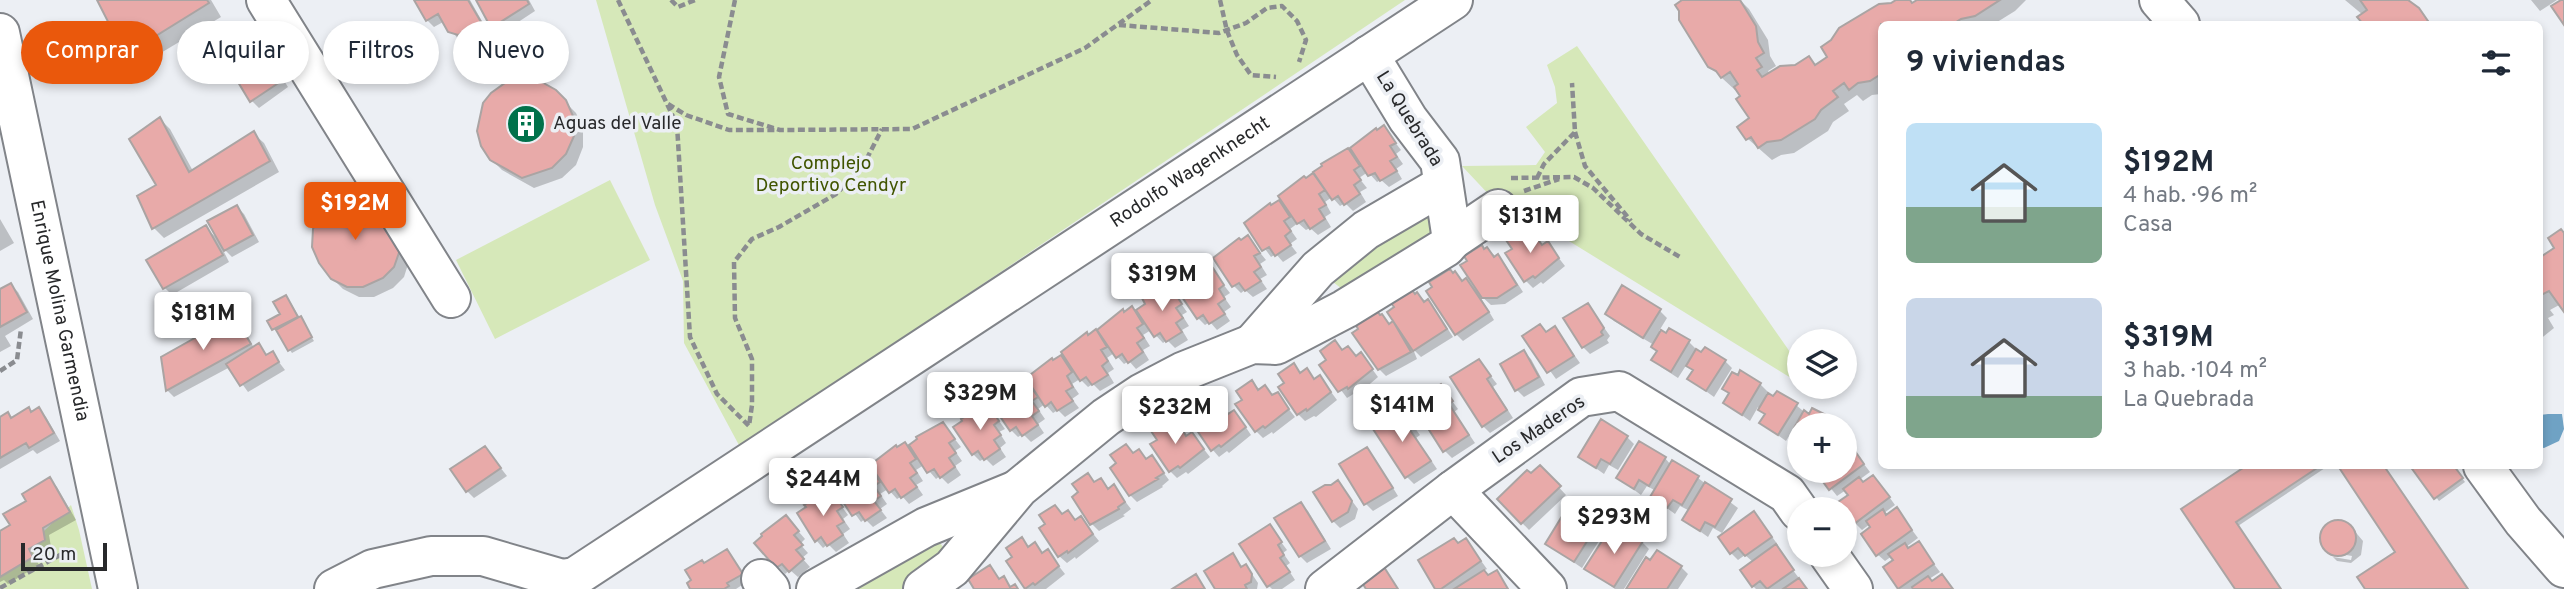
<!DOCTYPE html>
<html lang="es">
<head>
<meta charset="utf-8">
<style>
	:root { --surface:#fff; --page:#f6f6f7; --text:#1f2937; --muted:#747a83; --accent:#ea580c }
	body { margin:0; font-family:Overpass,sans-serif; background:var(--page); color:var(--text); height:100vh; display:flex; flex-direction:column; font-size:26px; white-space:nowrap }
	* { box-sizing:border-box; margin:0 }
	p { font-size:23px; color:var(--muted) }
	.icon { flex:none; width:38px; height:38px; fill:none; stroke:currentColor; stroke-width:2; stroke-linecap:round; stroke-linejoin:round }
	.map { position:relative; flex:1; overflow:hidden }
	.sheet { position:absolute; left:1878px; top:21px; width:665px; height:448px; display:flex; flex-direction:column; background:var(--surface); border-radius:10px; box-shadow:0 4px 10px #0003 }
	.sheet>* { flex:none }
	.guide { position:absolute; left:21px; top:21px; width:665px; height:63px; display:flex; gap:14px }
	.buttons { position:absolute; left:1787px; top:329px; display:grid; gap:14px }
	.buttons a { display:grid; place-items:center; width:70px; height:70px; border-radius:50%; background:var(--surface); box-shadow:0 4px 10px #0003; font-size:35px }
	.scale { position:absolute; left:21px; bottom:18px; width:86px; box-sizing:border-box; padding-left:7px; border:4px solid #28292b; border-top:0; font-size:19px; line-height:24px; white-space:nowrap; color:#28292b; -webkit-text-stroke:5px #eceff4; paint-order:stroke }
	.price { position:absolute; translate:-50% -60px; padding:0 16px; border-radius:7px; background:#fff; color:#222; font-size:23px; line-height:46px; filter:drop-shadow(0 2px 4px #0008) }
	.price::after { content:''; position:absolute; left:50%; top:42px; width:21px; height:16px; margin-left:-10px; background:inherit; clip-path:polygon(0 0,100% 0,50% 100%) }
	.price.current { background:var(--accent); color:#fff }
	ul { padding:0; list-style:none }
	li { display:flex; align-items:center; gap:21px; height:175px; padding:0 28px }
	li span { display:grid; place-items:center; flex:none; width:196px; height:140px; border-radius:10px; color:#555 }
	li>.icon { margin-inline-start:auto }
	span .icon { width:84px; height:84px; fill:#fffc; stroke-width:1 }
	li b { font-size:30px }
	h2 { display:flex; justify-content:space-between; align-items:center; height:84px; padding:0 28px; font-size:30px }
	.pill { padding:0 24px; border-radius:32px; background:var(--surface); box-shadow:0 4px 10px #0003; font-size:24px; line-height:63px }
	.pill.current { background:var(--accent); color:#fff }
	.map>svg:first-child { display:block }
</style>
</head>
<body>
<div class="map">
<svg width="2564" height="589" viewBox="0 0 2564 589">
	<rect width="100%" height="100%" fill="#eceff4"/>
	<path fill="#d6e8b9" d="M596 0H1405L740 447 684 343 683 281 655 205Z
		M1577 46 1799 365V383L1522 212 1509 216 1462 166 1536 165 1545 152 1526 127 1557 103 1555 87 1547 65Z
		M610 180 650 260 495 339 456 260Z
		M1429 213 1437 237 1346 292 1333 282 1331 267Z
		M71 505 79 530 92 589H0V572L25 562 44 531Z
		M931 531 943 547 939 566 905 589H823Z"/>
	<path fill="#6fa2c4" d="M2548 414H2562L2564 429 2559 441 2544 448 2539 447V415Z"/>
	<path fill="#0003" d="M99 0H211L221 17 139 66 126 54Z
		M416 0H470L487 30 466 41 458 39 445 21 434 27 427 20Z
		M478 0H529L535 11 500 34 493 27Z
		M1685 0H1740L1749 9 1768 40 1770 56 1776 66 1768 71 1770 74 1795 67 1809 58 1817 66 1899 0H1910L1914 4 1920 0H2026L2015 11 1994 24H1881V94L1872 95 1863 101 1857 95 1844 104 1849 111 1833 122 1828 131 1794 153 1781 155 1772 160 1748 139 1739 127 1751 119 1737 89 1735 90 1709 66Z
		M2345 0H2406L2432 24H2365L2360 18 2363 15Z
		M2531 0H2557L2540 11Z
		M251 33 258 40 288 87 259 108 252 101Z
		M492 54 506 76 496 82 480 56Z
		M555 92 576 113 583 128V147L576 165 562 178 534 188 502 170 491 159Z
		M160 119 170 129 193 171 253 133 264 143 279 172 164 238 154 228 159 186Z
		M1384 128 1401 150 1396 154 1403 164 1396 169 1402 179 1389 187 1381 180 1377 182 1368 172 1359 178 1367 188 1360 192 1366 202 1353 211 1345 203 1340 206 1332 197 1325 202 1331 213 1325 217 1331 227 1318 235 1310 228 1306 230 1298 223 1290 229 1297 239 1290 244 1297 253 1283 262 1276 254 1271 257 1246 223 1278 202 1290 214 1306 180 1348 151 1358 161 1377 132Z
		M335 202 410 258 404 277 393 288 374 297H359L343 289 332 278Z
		M237 207 244 214 259 242 232 257 221 246 229 262 172 295 165 288 206 228 219 240Z
		M0 219 14 243 0 251Z
		M1521 232 1529 240 1534 237 1543 246 1547 243 1565 266 1543 284 1541 282 1533 288 1525 280 1514 249Z
		M2564 234V309L2561 304 2550 310 2554 315 2548 318 2554 328 2539 340V261L2556 249Z
		M1248 238 1266 260 1260 264 1267 275 1260 279 1267 289 1253 297 1245 290 1241 293 1234 286Z
		M1487 249 1505 264 1523 292 1505 304 1491 305 1478 293 1494 320 1463 341 1456 334 1453 275 1455 273 1463 282 1466 280 1478 292Z
		M1212 270 1230 293 1224 297 1231 307 1224 312 1230 321 1217 330 1210 322 1205 325 1198 318 1206 274Z
		M11 285 18 292 33 319 5 336 11 346 0 352V291Z
		M1170 288 1187 312 1182 315 1189 326 1182 330 1188 340 1175 348 1167 340 1163 343 1151 330 1143 335 1150 346 1143 350 1149 360 1136 369 1129 361 1124 364 1114 353 1107 358 1114 369 1108 373 1114 383 1100 391 1093 384 1088 387 1080 379 1072 384 1079 394 1072 399 1079 408 1065 417 1058 410 1053 413 1045 404 1038 409 1045 419 1038 424 1044 433 1031 442 1023 434 1018 437 1011 430 994 403 1002 396 1061 357 1071 368 1088 336 1122 312 1124 313 1131 309 1143 321 1163 292Z
		M1417 294 1435 309 1453 337 1421 357 1413 349 1417 359 1386 376 1379 369 1382 316 1390 325Z
		M289 300 314 341 292 353 270 322 283 315Z
		M1588 305 1610 336 1607 340 1609 343 1590 354 1583 347 1566 319Z
		M1660 311 1667 318 1659 331 1667 336 1689 342 1702 355 1725 361 1732 368 1714 397 1689 379 1694 371 1687 364 1678 378 1661 367 1654 360 1659 352 1654 345 1614 321 1607 314Z
		M234 318 241 325 254 348 259 345 268 356 272 353 285 370 248 392 230 367 174 397 167 390 163 358Z
		M1555 328 1580 363 1556 379 1525 336 1547 334Z
		M1335 343 1343 351 1348 348 1357 357 1361 354 1378 377 1357 395 1355 393 1347 398 1322 365 1328 361Z
		M1524 352 1531 359 1545 385 1524 397 1517 390Z
		M1479 361 1497 384 1493 387 1513 418 1490 433 1483 426Z
		M1294 365 1302 374 1307 371 1316 380 1320 377 1337 400 1316 417 1314 416 1305 421 1298 414 1286 383Z
		M1741 373 1760 384 1768 392 1766 394 1774 399 1796 405 1809 416 1832 421 1837 425H1799V430L1795 426 1786 441 1761 423 1766 415 1758 407 1750 421 1725 403 1730 395 1724 389Z
		M1252 382 1260 390 1273 397 1277 394 1295 417 1273 434 1272 432 1263 438 1256 431 1244 400Z
		M1441 386 1458 409 1454 412 1475 443 1452 458 1445 451Z
		M1208 401 1216 409 1221 406 1229 415 1241 420 1251 435 1229 453 1227 451 1219 457 1212 449Z
		M988 406 1005 429 999 432 1006 443 1000 448 1006 457 993 466 985 458 980 461 973 454Z
		M39 410 46 417 60 441 37 454 33 450 0 469V419H12Z
		M1403 412 1420 435 1416 438 1437 469 1414 484 1407 477Z
		M943 424 961 447 955 451 962 461 955 466 961 475 948 484 940 476 936 479 924 465 916 470 923 481 916 485 923 495 909 504 902 496 897 499 888 489 880 494 887 504 880 509 887 518 873 527 865 519 861 522 836 488 896 447 897 449 905 444 915 454Z
		M1179 427 1188 437 1192 434 1210 457 1188 474 1186 472 1177 478 1170 471 1159 440Z
		M1627 437 1634 444 1618 470 1609 465 1604 474 1580 457Z
		M1848 443 1870 472 1859 480 1863 484H1880L1895 505 1884 513 1887 516 1897 510 1918 538 1906 547 1909 550 1918 543 1940 572 1929 579 1953 589H1900L1885 567 1895 561 1892 556 1885 561 1877 554 1870 524 1862 530 1855 523 1850 496 1846 490 1837 496 1817 471H1844Z
		M485 448 507 476 474 498 467 491Z
		M1367 449 1374 457 1398 496 1373 511 1366 504 1342 465Z
		M1139 451 1148 461 1152 457 1169 480 1162 486 1163 487 1137 502 1130 495 1119 464Z
		M1665 458 1671 465 1673 462 1698 478 1738 508 1722 533 1713 528 1708 537 1684 520 1690 511 1680 506 1675 514 1652 497 1656 491 1647 486 1641 495 1618 478Z
		M2249 466H2328L2238 526 2280 589H2237L2184 509Z
		M2413 466H2453L2465 482 2439 501Z
		M1540 467 1566 495 1529 530 1499 499Z
		M1088 475 1096 483 1101 480 1109 490 1114 487 1131 509 1123 515 1125 516 1099 531 1092 524 1080 493Z
		M50 479 57 487 76 520 49 535 51 547 35 557 39 565 8 584 4 580 0 582V533L12 526 28 502Z
		M1338 482 1358 509 1355 519 1340 528 1333 521 1331 487Z
		M831 492 848 515 843 519 850 529 843 534 849 543 836 552 828 544 823 548 816 540Z
		M1301 504 1308 511 1331 549 1307 563 1300 556Z
		M1068 512 1077 521 1081 519 1099 541 1076 559 1075 557 1067 563 1059 556 1063 515Z
		M1602 517 1609 525 1582 568 1547 544Z
		M1760 520 1778 545 1775 546 1807 589H1756L1753 586V562L1745 555 1738 560 1731 553Z
		M2333 521 2347 522 2363 541 2361 555 2351 563 2337 561 2333 557 2351 560 2352 556 2329 552 2321 542 2323 529Z
		M793 525 805 539 800 544 808 553 802 558 810 567 798 577 790 570 785 574 757 543Z
		M1269 526 1287 550 1283 553 1290 563 1286 566 1295 580 1282 589H1272L1269 586Z
		M1611 538 1642 542 1649 549 1624 589H1615L1587 569Z
		M1021 540 1030 548 1034 544 1043 554 1047 551 1065 574 1046 589H1026L1008 562 1014 557Z
		M1466 540 1487 569 1483 571 1489 577 1496 572 1509 589H1437L1459 545Z
		M727 551 748 581 736 589H692L704 565Z
		M1233 556 1243 568 1245 566 1252 574 1258 583 1257 589H1217Z
		M1651 562 1681 567 1688 574 1678 589H1628Z"/>
	<path fill="#e8aaa9" stroke="#aaa4a3" stroke-width="2" d="M97 0H207L209 3 125 55Z
		M414 0H468L481 22 458 35 448 32 438 14 426 21Z
		M476 0H527L529 4 491 28Z
		M1682 0H1740L1756 26 1758 42 1764 53 1756 58 1762 67 1757 70 1762 77 1780 66 1795 65 1809 56 1815 65 1827 57 1821 47 1831 40 1839 28 1879 4 1891 3 1896 0H1910L1912 3 1917 0H2000L1975 16 1961 19 1953 24H1943L1941 22 1937 24H1881V74L1870 81 1858 83 1849 90 1844 83 1833 91 1838 97 1821 110 1815 119 1781 140 1767 142 1758 148 1751 137 1746 140 1737 127 1749 118 1736 99 1740 96 1734 87 1738 84 1730 72 1721 78 1716 71 1708 67 1679 20V11L1675 5Z
		M2360 0H2408L2419 8 2430 24H2363L2357 17 2367 10Z
		M2561 0H2564V25L2551 6Z
		M252 31 283 80 250 102 220 52Z
		M489 48 504 73 491 79 477 56Z
		M523 77 538 80 556 90 566 100 573 116 574 136 566 154 552 168 522 178 490 160 481 146 477 131 483 103 491 93 505 83Z
		M160 117 189 172 254 131 270 161 152 229 137 196 156 185 129 139Z
		M1384 125 1396 143 1390 146 1397 157 1390 161 1397 171 1380 181 1375 173 1368 176 1350 148 1376 128 1377 130Z
		M1348 148 1360 166 1354 170 1361 180 1354 185 1360 194 1344 205 1338 196 1332 200 1313 172 1322 166 1321 164Z
		M1313 173 1325 190 1319 194 1326 205 1319 209 1325 219 1310 229 1304 220 1297 224 1278 196 1304 176 1306 178Z
		M354 196 374 201 401 247 394 267 383 278 363 287H347L331 279 319 263 312 247 313 229 319 215 334 200Z
		M1279 200 1290 217 1284 221 1291 231 1285 236 1291 245 1275 256 1269 247 1262 251 1244 223 1270 203 1271 205Z
		M237 205 253 235 224 251 207 221Z
		M206 225 223 255 163 289 146 260Z
		M2561 229 2564 233V312L2549 291 2539 296V258L2554 248 2548 238Z
		M1521 230 1528 239 1535 235 1542 245 1548 241 1559 258 1535 278 1533 276 1524 282 1505 253 1512 249 1506 240Z
		M1248 235 1260 253 1254 256 1261 267 1254 272 1261 281 1245 291 1239 283 1232 287 1213 258 1239 238 1241 240Z
		M1482 245 1484 249 1487 247 1494 257 1498 254 1517 285 1497 298H1482L1460 265 1467 261 1464 256Z
		M1201 267 1205 272 1213 268 1224 285 1219 289 1225 299 1218 304 1225 314 1209 324 1203 315 1197 319 1178 291 1187 285 1183 279Z
		M1450 269 1453 273 1455 271 1462 281 1466 278 1489 312 1455 335 1426 291 1432 287 1429 282Z
		M11 283 27 312 0 327V289Z
		M1622 285 1661 309 1643 338 1605 314Z
		M1160 286 1163 290 1170 286 1182 304 1176 308 1183 318 1176 323 1182 332 1166 342 1160 333 1154 337 1136 310 1145 304 1142 298Z
		M1412 290 1415 294 1417 292 1424 302 1428 299 1447 329 1413 351 1387 312 1394 307 1391 303Z
		M286 295 298 317 272 330 267 321 280 314 273 302Z
		M1588 303 1604 328 1601 332 1603 335 1582 348 1563 318Z
		M1132 306 1143 324 1137 328 1144 338 1137 343 1143 352 1128 363 1122 354 1116 358 1097 330 1123 309 1124 312Z
		M1377 311 1380 315 1382 314 1389 324 1393 321 1411 352 1378 370 1352 333 1358 329 1356 325Z
		M234 316 251 344 166 391 161 357Z
		M301 316 312 337 288 351 276 330Z
		M1540 324 1546 332 1555 326 1574 356 1547 373 1522 336Z
		M1669 328 1690 340 1671 372 1651 360 1657 351 1651 347 1661 330 1666 333Z
		M1096 329 1107 347 1101 350 1108 361 1102 366 1108 375 1092 385 1086 377 1080 381 1061 352 1087 332 1088 335Z
		M1335 340 1342 350 1348 346 1356 356 1361 352 1373 369 1348 389 1347 387 1338 392 1319 365 1326 360 1320 351Z
		M259 343 266 355 273 351 279 362 240 386 226 364Z
		M1705 347 1726 360 1706 391 1687 379 1693 370 1686 366 1696 349 1701 352Z
		M1524 350 1539 377 1515 391 1500 364Z
		M1061 355 1072 372 1067 376 1073 387 1066 391 1073 401 1057 411 1051 402 1045 407 1026 378 1052 358 1053 360Z
		M1479 359 1491 376 1487 379 1507 410 1482 427 1450 377Z
		M1294 363 1300 373 1307 368 1314 379 1320 375 1331 392 1307 411 1306 409 1297 415 1278 387 1284 383 1278 374Z
		M1740 370 1761 383 1742 415 1723 403 1729 393 1722 389 1732 372 1738 375Z
		M1026 380 1038 397 1032 401 1039 411 1032 416 1038 425 1022 436 1016 427 1010 431 991 403 1000 397 999 395Z
		M1252 380 1258 390 1265 385 1272 395 1278 392 1289 409 1265 428 1263 426 1255 432 1235 404 1242 400 1236 391Z
		M1441 384 1453 401 1449 404 1469 435 1443 452 1412 403Z
		M1777 391 1798 403 1778 435 1759 423 1765 414 1758 410 1768 393 1773 396Z
		M1208 399 1214 408 1221 403 1228 414 1234 410 1246 427 1221 447 1219 445 1211 451 1192 423 1198 418 1192 409Z
		M988 404 999 421 994 425 1001 435 994 440 1000 449 984 460 978 451 972 455 953 427 962 421 961 419Z
		M29 407 31 412 39 407 54 433 29 448 26 443 0 458V417L8 412 11 418Z
		M1812 408 1834 419 1830 425H1799V430L1794 428 1804 410 1809 414Z
		M1403 410 1414 427 1410 430 1431 461 1405 478 1373 429Z
		M1601 419 1628 436 1610 464 1601 459 1596 468 1578 457Z
		M1166 420 1173 429 1180 425 1186 436 1192 432 1204 449 1180 468 1178 466 1169 472 1150 444 1157 440 1151 431Z
		M943 422 955 439 949 443 956 453 949 458 955 467 940 478 934 469 927 473 909 445 917 439 916 437Z
		M1639 441 1666 457 1649 486 1639 480 1634 489 1616 478Z
		M1848 441 1864 464 1829 490 1815 471H1844V444Z
		M905 442 916 459 910 463 917 473 910 478 917 487 901 498 895 489 889 493 870 465 896 445 897 447Z
		M1126 444 1133 453 1139 449 1146 459 1152 455 1164 473 1156 478 1158 479 1129 496 1110 468 1116 463 1110 455Z
		M485 446 501 468 466 492 450 469Z
		M1367 447 1393 488 1364 505 1339 464Z
		M1672 460 1699 476 1682 505 1673 500 1667 508 1650 497Z
		M868 465 880 482 874 486 881 496 874 501 881 510 865 521 859 512 852 516 834 488 843 482 841 480Z
		M1540 465 1561 486 1521 524 1497 499 1527 470 1531 473Z
		M2246 466H2320L2236 522 2281 589H2235L2181 509Z
		M2338 466H2384L2468 589H2365L2357 577 2395 552Z
		M2410 466H2454L2463 478 2434 499Z
		M1088 473 1094 482 1101 478 1108 489 1114 484 1125 502 1118 507 1119 509 1090 525 1072 497 1078 492 1072 484Z
		M1873 475 1890 497 1854 524 1838 502 1848 495 1843 489 1859 477 1863 482Z
		M50 477 70 512 43 528 45 540 29 549 33 557 0 577V531L10 525 3 514 26 501 22 494Z
		M1338 480 1352 501 1348 512 1332 522 1313 492 1325 485H1331Z
		M1705 482 1732 499 1715 527 1705 522 1700 531 1682 520Z
		M831 490 843 507 837 511 844 522 837 526 843 535 827 546 821 537 815 542 797 513 806 507 804 505Z
		M1578 501 1603 516 1574 562 1545 544 1567 508 1571 511Z
		M1301 502 1325 541 1299 557 1274 518Z
		M1055 505 1062 514 1068 510 1075 520 1081 516 1093 534 1068 553 1067 551 1058 557 1039 528 1045 524 1039 515Z
		M1897 507 1912 530 1876 556 1861 534 1870 527 1866 521 1883 509 1886 515Z
		M1754 511 1772 537 1745 556 1738 548 1730 554 1718 537Z
		M786 515 799 531 794 535 803 545 796 550 804 559 789 572 782 564 776 568 754 543 762 536 761 534Z
		M2320 538a18 18 0 1 1 36 0a18 18 0 1 1-36 0Z
		M1270 524 1282 542 1278 545 1284 555 1280 558 1290 572 1267 587 1239 544Z
		M1617 525 1643 541 1614 587 1584 569 1607 533 1611 536Z
		M1022 537 1028 547 1035 542 1042 553 1048 549 1059 566 1035 585 1033 583 1025 589 1006 561 1012 557 1006 548Z
		M1454 538 1458 543 1466 538 1481 561 1441 589H1435L1418 560Z
		M1919 541 1934 564 1898 589 1883 567 1893 560 1888 554 1905 543 1908 548Z
		M1776 544 1794 570 1767 589 1760 581 1752 587 1740 570Z
		M727 549 743 574 727 583 729 586 724 589H690L687 583 691 580 685 570 702 560 704 563Z
		M1657 550 1682 566 1667 589H1626L1646 557 1650 560Z
		M1233 553 1241 567 1246 564 1252 574 1251 582 1245 585 1247 589H1215L1204 571Z
		M990 565 999 579 1004 576 1010 587 1015 584 1018 589H974L968 579Z
		M1384 567 1398 589H1366L1361 581Z
		M1484 570 1488 575 1497 570 1508 589H1454Z
		M1196 574 1205 589H1172Z
		M1942 574 1953 589H1913L1912 587 1928 576 1932 581Z
		M1799 578 1807 589H1783Z"/>
	<g fill="none" stroke-linecap="round" stroke-linejoin="round">
		<defs>
			<g id="minor">
				<path d="M266 0 451 298"/>
				<path d="M2159 0 2180 24"/>
				<path id="s1" d="M0 33 118 589"/>
				<path d="M1452 240 1498 209"/>
				<path d="M1252 344 1318 269 1366 230 1443 185"/>
				<path d="M2483 466 2523 521 2564 568"/>
				<path d="M1453 490 1547 589"/>
				<path d="M1829 555 1853 589"/>
				<path d="M761 579 770 589"/>
				<path id="s2" d="M334 589 373 569 431 556H483L562 579 575 577 1453 0"/>
				<path d="M816 589 926 527 1014 491"/>
				<path d="M923 589 952 568 1019 488 1106 417 1142 393 1182 372 1252 344 1276 345 1345 309 1446 247 1452 240 1440 161 1408 119 1369 55"/>
				<path d="M1325 589 1453 490 1581 397 1619 391 1787 494 1799 511"/>
			</g>
		</defs>
		<use href="#minor" stroke="#818489" stroke-width="42"/>
		<path stroke="#8a8c90" stroke-width="4.5" stroke-dasharray="7 3.5" stroke-linecap="butt" d="M618 0 677 125 690 337 717 394 749 426 752 405V359L735 318 734 262 752 239 779 227 836 194 862 168 882 129
			M671 0 678 7 695 0
			M735 0 719 77 728 114 780 130 912 129 1085 48 1152 0
			M1220 0 1227 31 1237 55 1251 75 1276 77
			M1119 25 1219 33 1246 23 1267 8 1282 6 1297 21 1306 40 1299 62
			M668 104 686 115 729 130H776
			M1575 132 1585 166 1631 221
			M1511 178 1574 177 1593 188 1641 234 1680 257
			M1537 178 1544 164 1575 132 1572 83
			M1524 191 1559 179
			M0 371 17 360 21 329
			M0 588 62 554"/>
		<use href="#minor" stroke="#fff" stroke-width="38"/>
	</g>
	<defs>
		<symbol id="building-disc" viewBox="-11 -11 22 22"><circle r="9.5" fill="#00714a" stroke="#eceff4"/><path d="M-4-6H4V6H1V3H-1V6H-4ZM-2.5-4.3h1.7v1.8h-1.7ZM.8-4.3h1.7v1.8H.8ZM-2.5-1h1.7V.8h-1.7ZM.8-1h1.7V.8H.8Z" fill="#fff"/></symbol>
	</defs>
	<g fill-rule="evenodd">
		<use href="#building-disc" x="504" y="102" width="44" height="44"/>
	</g>
	<g text-anchor="middle" dominant-baseline="central" stroke-width="7" stroke-linejoin="round" paint-order="stroke">
		<g font-size="19" fill="#28292b" stroke="#eceff4">
			<text transform="translate(1409 119) rotate(58)">La Quebrada</text>
			<text stroke="none"><textPath href="#s2" startOffset="987">Rodolfo Wagenknecht</textPath></text>
			<text stroke="none"><textPath href="#s1" startOffset="284">Enrique Molina Garmendia</textPath></text>
			<text transform="translate(1539 430) rotate(-34)">Los Maderos</text>
		</g>
		<g font-size="19" fill="#28292b" stroke="#eceff4" text-anchor="start">
			<text x="553" y="124">Aguas del Valle</text>
		</g>
		<g font-size="19" fill="#415501" stroke="#eceff4">
			<text x="831" y="164">Complejo<tspan x="831" dy="22">Deportivo Cendyr</tspan></text>
		</g>
	</g>
</svg>
<div class="buttons">
<a><svg class="icon" aria-label="layers" viewBox="0 0 24 24"><path d="M12 4l9 5-9 5-9-5zM3 14l9 5 9-5"/></svg></a>
<a>+</a>
<a>−</a>
</div>
<div class="scale">20 m</div>
<b class="price current" style="left:355px;top:242px">$192M</b>
<b class="price" style="left:1530px;top:255px">$131M</b>
<b class="price" style="left:1162px;top:313px">$319M</b>
<b class="price" style="left:203px;top:352px">$181M</b>
<b class="price" style="left:980px;top:432px">$329M</b>
<b class="price" style="left:1402px;top:444px">$141M</b>
<b class="price" style="left:1175px;top:446px">$232M</b>
<b class="price" style="left:823px;top:518px">$244M</b>
<b class="price" style="left:1614px;top:556px">$293M</b>
<div class="guide">
<a class="pill current">Comprar</a>
<a class="pill">Alquilar</a>
<a class="pill">Filtros</a>
<a class="pill">Nuevo</a>
</div>
<section class="sheet">
<h2>9 viviendas<svg class="icon" aria-label="filters" viewBox="0 0 24 24"><path d="M4 7h16M4 17h16"/><circle cx="9" cy="7" r="2"/><circle cx="15" cy="17" r="2"/></svg></h2>
<ul>
<li><span style="background:linear-gradient(#bfe0f5 60%,#7fa58c 0)"><svg class="icon" aria-label="home" viewBox="0 0 24 24"><path d="M3 11l9-7 9 7M6 9v11h12V9"/></svg></span><div><b>$192M</b><p>4 hab. · 96 m²</p><p>Casa</p></div></li>
<li><span style="background:linear-gradient(#c9d6e8 70%,#7fa58c 0)"><svg class="icon" aria-label="home" viewBox="0 0 24 24"><path d="M3 11l9-7 9 7M6 9v11h12V9"/></svg></span><div><b>$319M</b><p>3 hab. · 104 m²</p><p>La Quebrada</p></div></li>
</ul>
</section>
</div>
</body>
</html>
